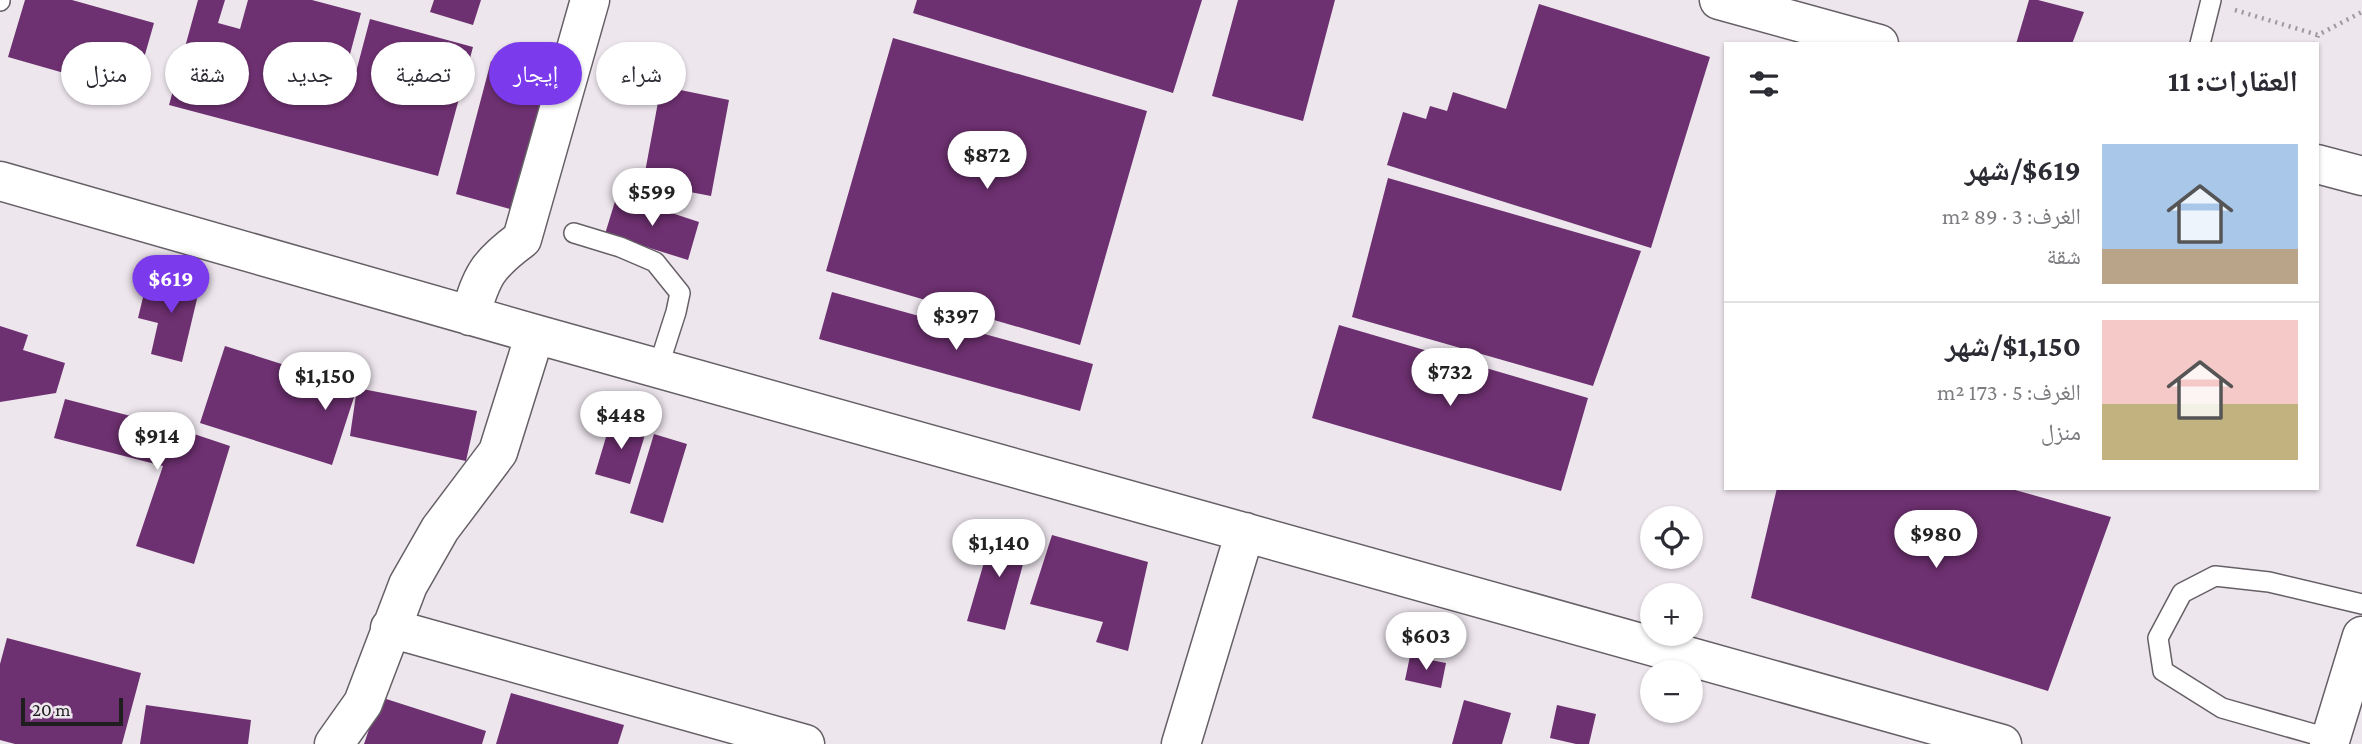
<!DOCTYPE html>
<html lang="ar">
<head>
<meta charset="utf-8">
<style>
	:root { --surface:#fff; --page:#f7f7f7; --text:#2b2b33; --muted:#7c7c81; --line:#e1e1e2; --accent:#7c3aed }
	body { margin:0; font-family:"Crimson Pro","Noto Naskh Arabic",serif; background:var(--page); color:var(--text); direction:rtl; height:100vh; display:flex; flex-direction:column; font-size:26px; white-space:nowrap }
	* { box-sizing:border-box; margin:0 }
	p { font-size:23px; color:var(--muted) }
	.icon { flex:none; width:38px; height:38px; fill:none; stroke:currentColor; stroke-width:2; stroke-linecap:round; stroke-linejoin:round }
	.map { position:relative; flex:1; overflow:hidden; direction:ltr }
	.sheet { position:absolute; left:1724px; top:42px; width:595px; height:448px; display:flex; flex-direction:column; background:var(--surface); border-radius:0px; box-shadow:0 2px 5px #0004; direction:rtl }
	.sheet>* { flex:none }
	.hud { position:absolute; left:21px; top:42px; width:665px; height:63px; direction:rtl; display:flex; gap:14px }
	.fabs { position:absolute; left:1640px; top:506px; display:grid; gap:14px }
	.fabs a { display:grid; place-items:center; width:63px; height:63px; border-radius:50%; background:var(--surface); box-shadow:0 2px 5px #0004; font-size:35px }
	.scale { position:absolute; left:21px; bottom:18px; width:102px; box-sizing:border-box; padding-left:7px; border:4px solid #201d20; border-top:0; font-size:19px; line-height:24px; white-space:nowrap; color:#201d20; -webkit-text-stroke:5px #ede6ed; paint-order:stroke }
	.price { position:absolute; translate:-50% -60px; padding:0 16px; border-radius:24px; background:#fff; color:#222; font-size:23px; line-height:46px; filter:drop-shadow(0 2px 4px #0008) }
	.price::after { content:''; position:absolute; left:50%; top:42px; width:21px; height:16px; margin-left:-10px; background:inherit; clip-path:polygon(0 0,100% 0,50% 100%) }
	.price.current { background:var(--accent); color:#fff }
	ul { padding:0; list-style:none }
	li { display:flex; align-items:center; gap:21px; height:175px; padding:0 21px }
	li+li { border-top:2px solid var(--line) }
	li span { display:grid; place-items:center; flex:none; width:196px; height:140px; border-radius:0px; color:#555 }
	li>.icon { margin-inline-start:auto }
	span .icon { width:84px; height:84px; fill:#fffc; stroke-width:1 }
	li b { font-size:30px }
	h2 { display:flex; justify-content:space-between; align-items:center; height:84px; padding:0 21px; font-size:30px }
	.pill { padding:0 24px; border-radius:32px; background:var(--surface); box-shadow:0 2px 5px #0004; font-size:24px; line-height:63px }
	.pill.current { background:var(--accent); color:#fff }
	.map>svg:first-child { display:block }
</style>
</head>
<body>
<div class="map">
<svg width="2362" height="744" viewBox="0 0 2362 744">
	<rect width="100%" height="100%" fill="#ede6ed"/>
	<path fill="#6d3070" d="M25 0H72L154 23 134 93 8 57Z
		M198 0H225L218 23 240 29 248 0H312L361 13 342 84 352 87 370 19 473 47 438 176 169 105Z
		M434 0H481L473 25 430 12Z
		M917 0H1202L1173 93 913 13Z
		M1238 0H1335L1303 121 1212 96Z
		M2029 0H2038L2084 12 2072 44H2016Z
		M1539 4 1710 57 1651 248 1387 165 1403 112 1426 119 1430 106 1447 111 1453 92 1506 109Z
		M893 38 1147 111 1080 345 826 271Z
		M491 61 540 74 547 110 521 212 456 194Z
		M661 86 729 100 711 196 643 183Z
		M1388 178 1641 251 1593 386 1352 317Z
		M617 195 699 222 688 260 605 234Z
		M167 274 201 282 182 362 151 354 158 323 138 318 146 285 163 289Z
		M832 292 1093 364 1080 411 819 339Z
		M1339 325 1588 398 1561 491 1312 418Z
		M0 326 28 335 23 350 65 363 56 393 0 402Z
		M225 346 357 388 477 411 466 461 350 436 357 388 332 465 200 423Z
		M65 399 173 427 230 446 194 564 136 546 163 466 54 438Z
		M612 417 647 428 630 484 595 474Z
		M654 434 687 444 663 523 630 513Z
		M1777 488H2008L2111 517 2048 691 1751 598Z
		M994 528 1031 535 1005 630 967 621Z
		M1052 535 1148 562 1128 651 1096 642 1103 622 1030 604Z
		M7 638 141 673 122 744H15L0 740V664Z
		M1410 656 1446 663 1441 688 1405 680Z
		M511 693 624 725 618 744H496Z
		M380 697 486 731 482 744H364Z
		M1464 700 1511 713 1502 744H1452Z
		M146 705 251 720 248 744H140Z
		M1557 705 1596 714 1589 744H1576L1550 738Z"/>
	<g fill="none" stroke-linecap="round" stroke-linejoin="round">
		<defs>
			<path id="lane" d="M0 1V0
				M2200 44 2211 0
				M574 233 620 247 655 262 680 293 676 312 658 368
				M2331 739 2222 708 2163 671 2158 638 2182 593 2215 576 2269 582 2362 604"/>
			<path id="street" d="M1719 0 1879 44
				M2317 164 2362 176
				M0 181 535 334 2002 744
				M470 316C482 275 487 265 522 239L590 0
				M390 628 805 744
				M334 744 363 703 408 585 440 529 498 452 535 334
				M1181 744 1245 532
				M2329 744 2362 636"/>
		</defs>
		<use href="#lane" stroke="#666066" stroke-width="22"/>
		<use href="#street" stroke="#666066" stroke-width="41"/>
		<path stroke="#9e999e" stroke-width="4.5" stroke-dasharray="2 5" stroke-linecap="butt" d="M2235 10 2318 35 2362 12
			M2315 44 2318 35"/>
		<use href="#lane" stroke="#fff" stroke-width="19"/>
		<use href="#street" stroke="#fff" stroke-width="38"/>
	</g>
</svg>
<div class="fabs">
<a><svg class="icon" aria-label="locate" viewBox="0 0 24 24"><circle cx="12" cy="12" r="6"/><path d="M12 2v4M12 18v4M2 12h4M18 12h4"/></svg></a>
<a>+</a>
<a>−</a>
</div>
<div class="scale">20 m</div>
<b class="price" style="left:987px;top:191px">$872</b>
<b class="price" style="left:652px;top:228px">$599</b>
<b class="price current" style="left:171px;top:315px">$619</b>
<b class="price" style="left:956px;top:352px">$397</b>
<b class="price" style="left:1450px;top:408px">$732</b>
<b class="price" style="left:325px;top:412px">$1,150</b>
<b class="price" style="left:621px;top:451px">$448</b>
<b class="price" style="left:157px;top:472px">$914</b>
<b class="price" style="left:1936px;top:570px">$980</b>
<b class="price" style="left:999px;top:579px">$1,140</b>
<b class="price" style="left:1426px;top:672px">$603</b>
<div class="hud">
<a class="pill">شراء</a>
<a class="pill current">إيجار</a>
<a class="pill">تصفية</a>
<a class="pill">جديد</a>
<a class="pill">شقة</a>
<a class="pill">منزل</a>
</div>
<section class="sheet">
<h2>العقارات: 11<svg class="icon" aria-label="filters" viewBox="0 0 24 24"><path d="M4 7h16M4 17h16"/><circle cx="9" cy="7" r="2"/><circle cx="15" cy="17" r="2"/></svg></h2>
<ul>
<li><span style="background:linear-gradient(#a9c7e8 75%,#b9a48a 0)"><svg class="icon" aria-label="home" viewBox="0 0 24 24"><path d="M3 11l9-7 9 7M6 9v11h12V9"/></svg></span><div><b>$619/شهر</b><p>الغرف: 3 · 89 m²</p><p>شقة</p></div></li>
<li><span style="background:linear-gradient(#f6c9c9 60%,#c2b280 0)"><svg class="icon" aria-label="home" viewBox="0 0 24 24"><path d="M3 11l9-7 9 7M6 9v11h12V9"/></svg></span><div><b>$1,150/شهر</b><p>الغرف: 5 · 173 m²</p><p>منزل</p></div></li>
</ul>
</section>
</div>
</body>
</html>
